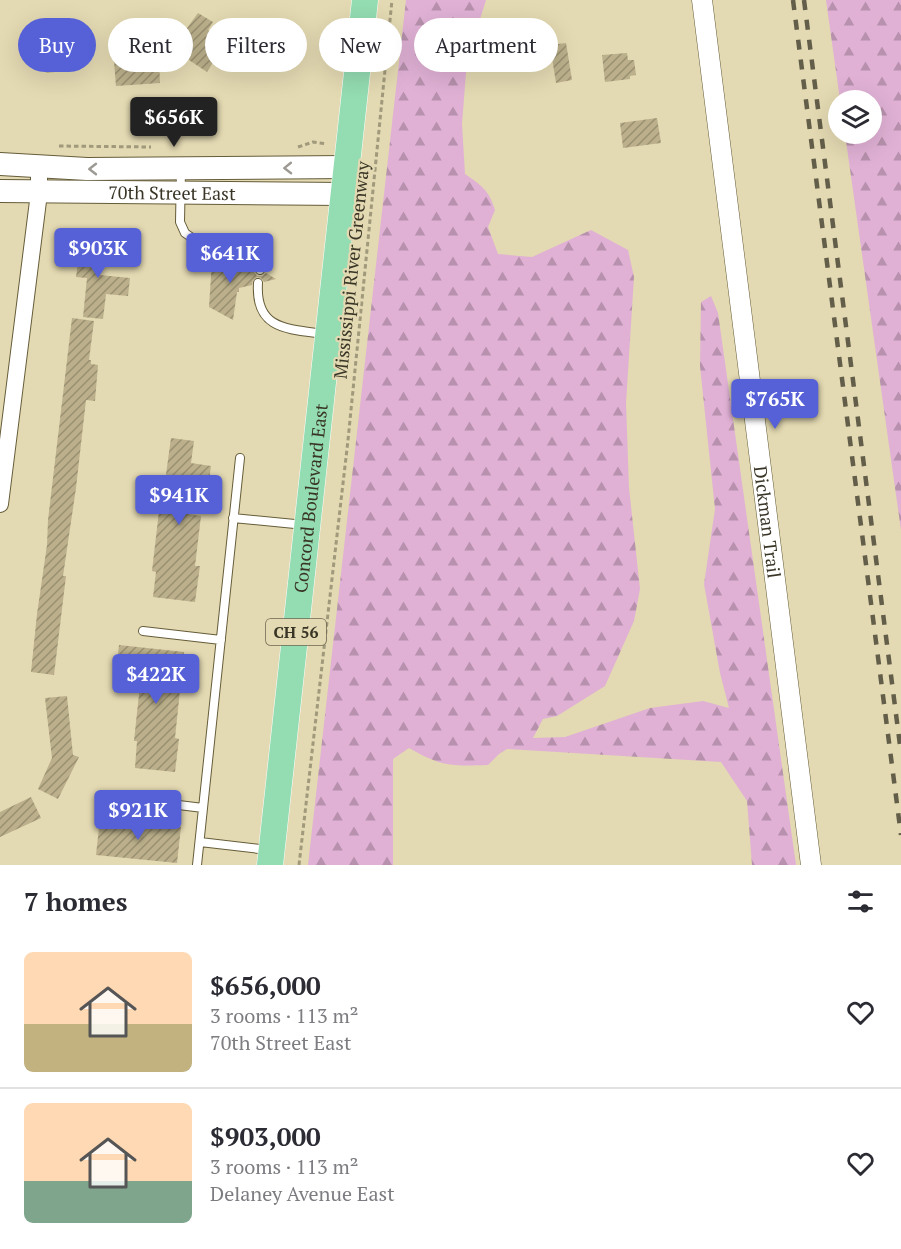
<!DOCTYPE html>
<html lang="en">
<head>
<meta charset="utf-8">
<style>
	:root { --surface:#fff; --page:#f7f7f7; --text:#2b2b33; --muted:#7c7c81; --line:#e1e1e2; --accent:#5661d8 }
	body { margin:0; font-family:"PT Serif",serif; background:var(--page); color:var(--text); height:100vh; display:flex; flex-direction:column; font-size:22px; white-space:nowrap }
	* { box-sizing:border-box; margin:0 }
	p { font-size:20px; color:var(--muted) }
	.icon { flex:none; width:33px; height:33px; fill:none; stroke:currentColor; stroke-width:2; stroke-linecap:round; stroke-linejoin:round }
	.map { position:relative; height:865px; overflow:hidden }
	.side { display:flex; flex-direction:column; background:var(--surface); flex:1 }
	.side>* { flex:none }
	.banner { position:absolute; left:18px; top:18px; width:600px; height:54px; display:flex; gap:12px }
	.fabs { position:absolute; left:828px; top:90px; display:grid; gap:12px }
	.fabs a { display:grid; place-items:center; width:54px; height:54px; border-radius:50%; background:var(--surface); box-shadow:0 6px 24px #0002; font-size:30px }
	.price { position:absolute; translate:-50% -51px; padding:0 14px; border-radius:6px; background:var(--accent); color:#fff; font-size:20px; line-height:39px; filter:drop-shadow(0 2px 3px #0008) }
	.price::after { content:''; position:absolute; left:50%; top:36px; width:18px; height:14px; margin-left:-9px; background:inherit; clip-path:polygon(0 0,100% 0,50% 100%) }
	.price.on { background:#222; color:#fff }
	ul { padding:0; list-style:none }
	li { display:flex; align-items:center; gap:18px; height:150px; padding:0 24px }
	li+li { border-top:2px solid var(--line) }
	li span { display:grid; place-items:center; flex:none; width:168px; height:120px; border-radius:9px; color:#555 }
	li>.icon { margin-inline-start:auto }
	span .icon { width:72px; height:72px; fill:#fffc; stroke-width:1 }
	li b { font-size:26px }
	h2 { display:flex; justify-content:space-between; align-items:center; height:72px; padding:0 24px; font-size:26px }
	.tag { padding:0 21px; border-radius:27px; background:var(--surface); box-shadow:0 6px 24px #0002; font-size:21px; line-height:54px }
	.tag.on { background:var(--accent); color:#fff }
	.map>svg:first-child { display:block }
</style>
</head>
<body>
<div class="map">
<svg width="901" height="865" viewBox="0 0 901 865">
	<defs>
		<pattern id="forest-firs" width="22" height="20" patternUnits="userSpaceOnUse" patternTransform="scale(1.5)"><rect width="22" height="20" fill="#e0b1d5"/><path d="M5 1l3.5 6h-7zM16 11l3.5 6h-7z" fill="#b791ad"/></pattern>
		<pattern id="building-hatch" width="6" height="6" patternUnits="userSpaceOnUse" patternTransform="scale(1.5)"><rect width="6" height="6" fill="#bbb08b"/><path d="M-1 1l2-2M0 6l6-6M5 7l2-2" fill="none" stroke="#999071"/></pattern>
	</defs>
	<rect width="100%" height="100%" fill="#e3d9b2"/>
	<path fill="url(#forest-firs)" d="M406 0H486L467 60 462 124 465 174C481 185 489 190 495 210L488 227 498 254 532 257 591 230 628 250 634 277 626 403 629 488 640 589 634 621 605 686 557 716 543 719 533 738 565 737 650 708 703 701 729 708 720 673 704 584 715 509 700 366 701 302 711 296 718 313 796 865H752L747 801 721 762 507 749 499 754 488 765C451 766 442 767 409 748L393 759V865H308Z
		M826 0H901V530L845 134H872V100H840Z"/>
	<path fill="url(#building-hatch)" d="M198 13 213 22 208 30 227 40 207 72 186 58 192 48 186 44 189 40 182 35Z
		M61 24 63 40 70 39V46L79 45 81 69 46 73 42 25Z
		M566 43 572 80 556 83 550 45Z
		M627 53 628 60H634L636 75 630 76V79L605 82 602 55Z
		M159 59 160 83 116 86 114 61Z
		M657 118 661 143 623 148 620 123Z
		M81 239 104 242 100 275 130 278 128 296 106 294 103 319 83 317 87 278 76 277Z
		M218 258 242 260 254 266V272L257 276H262L266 273 276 279 264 282 261 278 257 277 253 280 252 285 239 288V292H237L233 320 209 307 212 261H218Z
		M72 318 94 321 89 360H91V364L98 365 95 401 86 400 76 488 63 576H66L54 675 31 672 37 614 47 545 48 520Z
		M171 438 194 441 191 463 211 466 208 488 189 486 188 514 201 516 195 566H200L195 602 153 597 156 572 152 571 159 511H161Z
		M119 645 184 652 175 738 179 739 175 772 135 768 137 741H134L142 666 117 663Z
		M67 696 73 755 79 757 58 799 38 789 52 758 45 698Z
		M31 797 41 818 0 837V812Z
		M100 818 181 827 177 863 96 855Z"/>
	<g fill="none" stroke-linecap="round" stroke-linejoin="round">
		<defs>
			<path id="service" d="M181 169 180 222 185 233 195 240 256 243 261 251 260 270
				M258 283C255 330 288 329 325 334
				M233 518 305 525
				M143 631 221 640
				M114 797 203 808
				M200 842 268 850
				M197 865 240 458"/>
			<path id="minor" d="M0 504 39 193V167"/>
			<g id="tertiary">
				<path id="s1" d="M702 0 811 865"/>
			</g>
			<g id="secondary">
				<path d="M0 164 87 169 347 167"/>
				<path id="s2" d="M0 191 344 194"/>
			</g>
			<g id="primary">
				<path id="s3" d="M270 865 365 0"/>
			</g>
		</defs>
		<use href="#service" stroke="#655c39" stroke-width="10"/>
		<use href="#minor" stroke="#655c39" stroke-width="18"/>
		<use href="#tertiary" stroke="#655c39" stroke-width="21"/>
		<use href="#secondary" stroke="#655c39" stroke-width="24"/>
		<use href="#primary" stroke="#fff" stroke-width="27"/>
		<path stroke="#a0997b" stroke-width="3" stroke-dasharray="4.5 3" stroke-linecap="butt" d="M59 146 151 147
			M298 147 313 142 327 144
			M299 865 348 440 392 0"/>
		<use href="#service" stroke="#fff" stroke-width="8"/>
		<use href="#minor" stroke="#fff" stroke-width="16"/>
		<use href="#tertiary" stroke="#fff" stroke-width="20"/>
		<use href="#secondary" stroke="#fff" stroke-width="22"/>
		<use href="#primary" stroke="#94dcb2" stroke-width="26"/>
		<path stroke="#635e49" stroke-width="4.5" stroke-dasharray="10 10" stroke-linecap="butt" d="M793 0 901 835
			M804 0 901 753"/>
	</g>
	<defs><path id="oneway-chevron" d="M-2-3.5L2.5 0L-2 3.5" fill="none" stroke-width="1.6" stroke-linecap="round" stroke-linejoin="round" transform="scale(1.5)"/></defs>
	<g stroke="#9c9a92">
		<use href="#oneway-chevron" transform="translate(288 168) rotate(179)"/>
		<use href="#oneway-chevron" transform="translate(93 169) rotate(-180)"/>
	</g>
	<g text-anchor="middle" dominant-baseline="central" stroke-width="4.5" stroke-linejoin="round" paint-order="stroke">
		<rect fill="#e3d9b2" stroke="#6c6650" stroke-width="1.5" x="266" y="619" width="60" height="26" rx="4.5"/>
		<g font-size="16" font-weight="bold" fill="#393526">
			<text x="296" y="632">CH 56</text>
		</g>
		<g font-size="18" fill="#393526" stroke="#e3d9b2">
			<text stroke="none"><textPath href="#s2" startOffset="172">70th Street East</textPath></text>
			<text transform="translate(351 270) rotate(-84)">Mississippi River Greenway</text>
			<text stroke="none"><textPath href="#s3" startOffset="369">Concord Boulevard East</textPath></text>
			<text stroke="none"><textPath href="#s1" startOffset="526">Dickman Trail</textPath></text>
		</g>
	</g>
</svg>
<div class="fabs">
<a><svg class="icon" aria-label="layers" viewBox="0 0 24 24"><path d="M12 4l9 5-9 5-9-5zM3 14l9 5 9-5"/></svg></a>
</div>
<b class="price on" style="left:174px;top:148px">$656K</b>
<b class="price" style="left:98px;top:279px">$903K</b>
<b class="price" style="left:230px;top:284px">$641K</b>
<b class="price" style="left:775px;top:430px">$765K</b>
<b class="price" style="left:179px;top:526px">$941K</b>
<b class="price" style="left:156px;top:705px">$422K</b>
<b class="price" style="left:138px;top:841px">$921K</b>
<div class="banner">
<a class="tag on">Buy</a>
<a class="tag">Rent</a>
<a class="tag">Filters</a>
<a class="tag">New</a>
<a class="tag">Apartment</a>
</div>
</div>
<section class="side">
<h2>7 homes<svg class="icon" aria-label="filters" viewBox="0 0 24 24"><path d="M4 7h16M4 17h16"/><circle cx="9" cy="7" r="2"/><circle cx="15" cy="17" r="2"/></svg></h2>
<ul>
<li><span style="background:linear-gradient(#ffd9b3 60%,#c2b280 0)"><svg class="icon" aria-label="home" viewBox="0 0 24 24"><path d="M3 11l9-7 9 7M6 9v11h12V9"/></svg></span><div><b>$656,000</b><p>3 rooms · 113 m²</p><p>70th Street East</p></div><svg class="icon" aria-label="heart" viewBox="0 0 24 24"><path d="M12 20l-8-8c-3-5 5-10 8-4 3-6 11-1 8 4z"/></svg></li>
<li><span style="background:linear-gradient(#ffd9b3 65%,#7fa58c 0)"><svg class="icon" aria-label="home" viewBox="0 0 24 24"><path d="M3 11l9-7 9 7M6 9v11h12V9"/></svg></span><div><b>$903,000</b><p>3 rooms · 113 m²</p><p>Delaney Avenue East</p></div><svg class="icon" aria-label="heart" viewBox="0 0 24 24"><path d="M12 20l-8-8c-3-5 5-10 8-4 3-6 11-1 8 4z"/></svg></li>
</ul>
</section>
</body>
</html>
